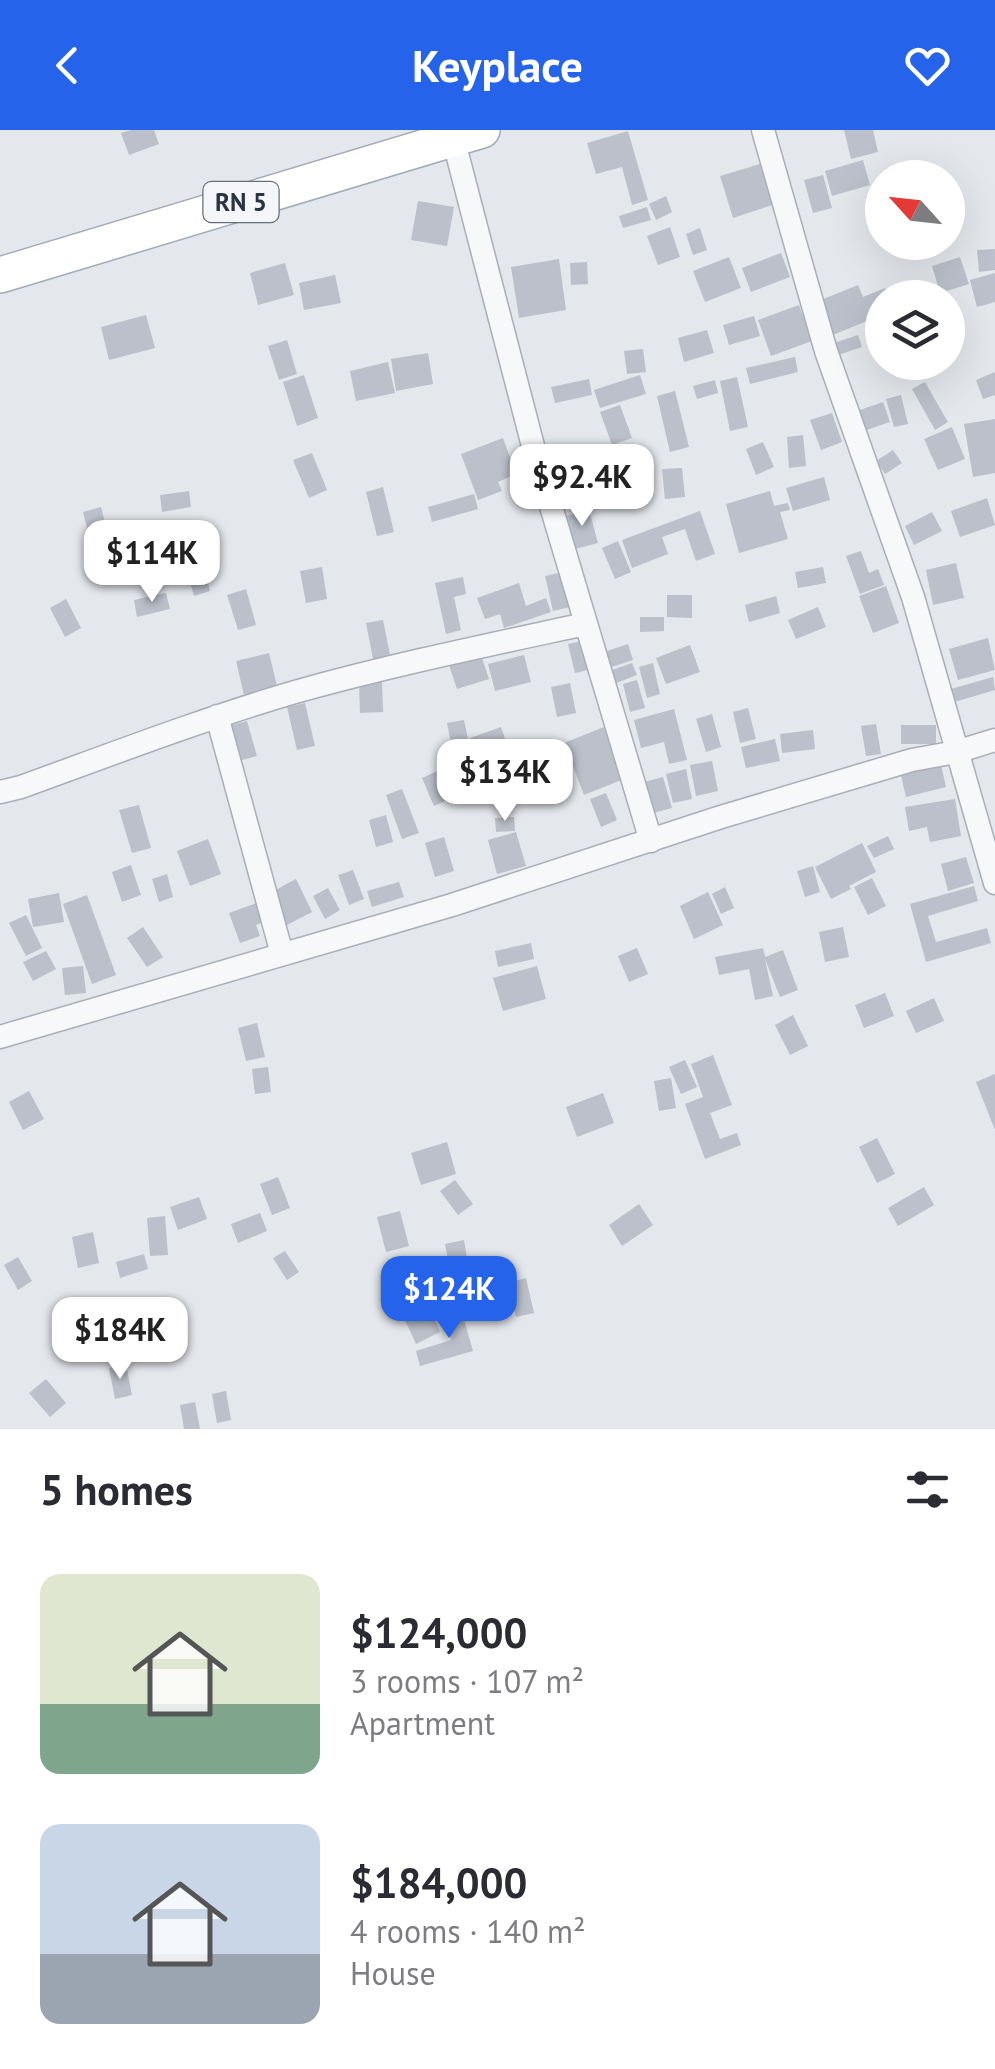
<!DOCTYPE html>
<html lang="en">
<head>
<meta charset="utf-8">
<style>
	:root { --surface:#fff; --page:#f7f7f7; --text:#2b2b33; --muted:#7c7c81; --accent:#2563eb }
	body { margin:0; font-family:"PT Sans",sans-serif; background:var(--page); color:var(--text); height:100vh; display:flex; flex-direction:column; font-size:38px; white-space:nowrap }
	* { box-sizing:border-box; margin:0 }
	p { font-size:32px; color:var(--muted) }
	.icon { flex:none; width:55px; height:55px; fill:none; stroke:currentColor; stroke-width:2; stroke-linecap:round; stroke-linejoin:round }
	.map { position:relative; height:1299px; overflow:hidden }
	.details { display:flex; flex-direction:column; background:var(--surface); flex:1 }
	.details>* { flex:none }
	.needle { width:65px; rotate:297deg }
	.buttons { position:absolute; left:865px; top:30px; display:grid; gap:20px }
	.buttons a { display:grid; place-items:center; width:100px; height:100px; border-radius:50%; background:var(--surface); box-shadow:0 10px 40px #0002; font-size:50px }
	.price { position:absolute; translate:-50% -85px; padding:0 22px; border-radius:20px; background:#fff; color:#222; font-size:32px; line-height:65px; filter:drop-shadow(0 2px 5px #0008) }
	.price::after { content:''; position:absolute; left:50%; top:60px; width:30px; height:22px; margin-left:-15px; background:inherit; clip-path:polygon(0 0,100% 0,50% 100%) }
	.price.current { background:var(--accent); color:#fff }
	ul { padding:0; list-style:none }
	li { display:flex; align-items:center; gap:30px; height:250px; padding:0 40px }
	li span { display:grid; place-items:center; flex:none; width:280px; height:200px; border-radius:20px; color:#555 }
	li>.icon { margin-inline-start:auto }
	span .icon { width:120px; height:120px; fill:#fffc; stroke-width:1 }
	li b { font-size:42px }
	h2 { display:flex; justify-content:space-between; align-items:center; height:120px; padding:0 40px; font-size:42px }
	header { display:flex; justify-content:space-between; align-items:center; height:130px; padding:0 40px; background:var(--accent); color:#fff; font-size:45px; font-weight:600 }
	.map>svg:first-child { display:block }
</style>
</head>
<body>
<header><svg class="icon" aria-label="back" viewBox="0 0 24 24"><path d="M15 5l-7 7 7 7"/></svg>Keyplace<svg class="icon" aria-label="heart" viewBox="0 0 24 24"><path d="M12 20l-8-8c-3-5 5-10 8-4 3-6 11-1 8 4z"/></svg></header>
<div class="map">
<svg width="995" height="1299" viewBox="0 0 995 1299">
	<rect width="100%" height="100%" fill="#e4e7ec"/>
	<path fill="#bbc0ca" d="M131 0H154L159 14 129 25 121 3Z
		M844 0H873L878 22 851 29Z
		M628 1 648 70 632 75 622 37 596 44 587 13Z
		M863 30 870 55 832 66 825 41Z
		M760 34 772 75 733 88 720 46Z
		M823 45 832 78 813 83 804 50Z
		M666 66 672 82 656 90 649 74Z
		M418 71 454 77 447 116 411 110Z
		M647 77 651 90 623 98 619 86Z
		M670 97 680 127 658 135 647 106Z
		M700 98 707 120 693 125 686 104Z
		M995 119V140L979 142 977 120Z
		M781 123 790 147 751 162 742 138Z
		M729 127 741 158 705 172 693 141Z
		M960 127 969 154 940 163 932 136Z
		M559 129 566 180 519 188 511 137Z
		M587 132 588 154 571 155 570 133Z
		M285 133 294 165 258 175 250 143Z
		M995 143V172L977 177 970 150Z
		M335 145 341 173 304 180 299 153Z
		M858 155 863 167 885 158 890 168H882V185L830 206 816 172Z
		M799 175 812 211 771 226 758 190Z
		M146 185 155 218 109 230 101 197Z
		M754 186 760 206 729 215 723 195Z
		M707 200 714 223 684 232 678 208Z
		M858 205 862 217 835 226 831 214Z
		M287 210 297 244 279 250 268 216Z
		M643 219 646 242 627 244 624 221Z
		M428 223 433 254 396 261 391 229Z
		M795 227 798 242 750 254 746 238Z
		M388 232 395 263 356 271 350 241Z
		M995 242V265L983 269 976 250Z
		M304 245 318 288 297 296 283 252Z
		M640 245 646 264 600 278 594 260Z
		M737 247 748 297 730 301 720 251Z
		M589 249 592 265 555 273 551 257Z
		M715 250 718 263 697 269 693 256Z
		M925 252 948 292 935 300 912 259Z
		M675 261 689 317 670 322 657 266Z
		M901 265 908 294 894 297 886 269Z
		M883 272 890 292 858 303 851 283Z
		M620 275 632 308 612 315 600 282Z
		M832 283 842 312 821 320 810 290Z
		M995 289V343L973 347 964 294Z
		M952 297 965 329 938 340 924 309Z
		M803 305 806 336 789 338 787 307Z
		M503 308 516 344 498 352 502 361 478 370 461 324Z
		M763 312 774 337 756 345 746 319Z
		M893 320 902 333 885 344 876 331Z
		M312 323 327 360 309 368 293 330Z
		M682 338 685 367 665 369 662 339Z
		M824 347 830 370 793 381 786 358Z
		M383 357 394 402 377 406 366 362Z
		M189 361 191 377 162 382 160 365Z
		M770 361 774 376 788 373 790 380 780 382 788 409 739 423 726 374Z
		M474 364 478 379 432 392 428 377Z
		M987 368 995 395 960 407 951 381Z
		M101 377 109 408 91 413 83 382Z
		M589 380 598 413 575 419 566 386Z
		M700 381 715 424 696 431 685 399 662 407 668 424 632 438 622 410Z
		M932 382 942 401 914 415 905 396Z
		M192 391 198 420 176 424 170 396Z
		M618 411 631 442 615 449 602 418Z
		M861 421 869 443 878 439 884 455 860 464 846 426Z
		M956 433 964 468 933 475 926 440Z
		M203 434 210 461 194 466 186 439Z
		M322 437 327 469 306 473 300 441Z
		M823 437 826 453 798 458 795 442Z
		M563 442 570 477 553 481 545 446Z
		M463 447 466 464 454 467 461 500 446 504 435 453Z
		M519 453 526 476 546 468 551 482 504 498 500 484 485 489 477 468Z
		M886 456 899 493 873 503 859 466Z
		M246 459 256 495 238 500 227 465Z
		M166 463 170 479 137 487 134 470Z
		M667 465H692V488L667 487Z
		M776 466 780 483 749 492 745 475Z
		M66 469 81 498 65 507 50 478Z
		M818 477 826 497 796 509 788 490Z
		M640 487H664V501L640 502Z
		M383 490 390 525 373 529 366 493Z
		M988 508 995 540 958 550 949 519Z
		M586 510 593 539 575 543 568 514Z
		M628 514 633 530 606 539 601 523Z
		M690 515 700 542 666 554 656 528Z
		M269 523 277 556 244 565 236 531Z
		M481 525 489 549 457 559 449 535Z
		M524 525 531 552 495 561 488 534Z
		M632 533 637 545 609 556 604 543Z
		M653 533 660 564 647 568 639 537Z
		M993 547 995 560 951 573 947 560Z
		M637 550 645 578 630 582 623 554Z
		M382 551 383 582 360 583 359 552Z
		M570 553 576 583 557 587 551 557Z
		M305 573 315 616 297 620 287 577Z
		M748 578 756 609 740 613 733 582Z
		M674 579 687 630 669 634 664 612 641 618 634 590Z
		M712 584 721 617 706 622 696 589Z
		M464 590 473 634 456 637 447 593Z
		M247 591 257 626 234 632 224 597Z
		M876 594 881 624 866 626 861 596Z
		M901 595H936V614H901Z
		M501 597 510 623 478 634 470 608Z
		M604 597 624 649 584 665 564 613Z
		M813 600 815 619 782 623 780 604Z
		M775 609 780 631 746 638 741 617Z
		M940 630 946 657 906 667 900 641Z
		M712 631 718 661 696 666 690 635Z
		M446 637 458 665 434 676 422 648Z
		M686 639 692 669 673 673 666 644Z
		M663 647 672 678 653 683 644 652Z
		M402 659 419 703 402 709 386 665Z
		M606 663 617 690 601 697 590 669Z
		M955 669 961 706 930 712 927 697 909 701 905 677Z
		M139 675 151 718 132 723 119 680Z
		M386 685 393 712 376 717 369 690Z
		M514 687 515 701 496 702 495 688Z
		M516 702 526 736 497 744 488 710Z
		M888 706 894 719 874 728 867 716Z
		M444 707 454 741 435 747 425 713Z
		M208 709 221 744 190 756 177 721Z
		M862 713 876 742 849 756 851 759 831 769 815 737Z
		M966 727 974 753 948 761 941 734Z
		M131 735 141 765 122 772 112 742Z
		M813 736 820 762 805 767 797 741Z
		M353 740 364 769 349 775 338 745Z
		M167 744 173 767 159 772 152 749Z
		M872 748 886 776 868 785 854 757Z
		M296 749 312 782 285 796 268 764Z
		M399 752 404 767 372 777 367 761Z
		M974 756 978 771 928 786 936 812 987 798 991 813 926 832 910 774Z
		M725 757 734 778 721 784 712 764Z
		M328 758 340 780 325 789 313 766Z
		M708 762 723 795 694 809 680 776Z
		M59 763 64 792 33 797 28 769Z
		M87 765 116 845 92 854 63 774Z
		M257 773 263 792 256 795 260 806 240 813 229 783Z
		M26 785 42 818 26 826 9 793Z
		M143 797 163 827 147 837 127 808Z
		M843 797 849 827 825 832 819 802Z
		M531 813 534 829 498 837 495 821Z
		M637 818 648 844 629 852 618 826Z
		M763 818 765 827 783 820 798 860 780 867 765 829 773 866 755 870 749 839 719 845 715 827Z
		M46 821 56 839 33 851 23 832Z
		M83 836 86 863 65 865 62 838Z
		M537 836 546 869 503 881 493 848Z
		M885 863 894 886 864 898 855 875Z
		M934 868 944 891 916 903 906 881Z
		M793 885 808 916 790 925 775 895Z
		M257 893 265 927 246 931 238 898Z
		M713 925 732 975 710 983 720 1009 737 1003 741 1015 705 1029 685 974 703 967 691 934Z
		M685 930 697 957 681 964 669 937Z
		M268 937 271 962 255 964 252 939Z
		M995 944V1000L976 952Z
		M671 948 676 978 659 981 654 951Z
		M29 961 44 989 23 1000 9 972Z
		M603 963 614 993 577 1007 566 977Z
		M877 1008 895 1044 877 1053 859 1017Z
		M447 1012 456 1044 421 1055 411 1023Z
		M278 1047 290 1078 272 1085 260 1054Z
		M455 1050 473 1074 458 1085 440 1061Z
		M924 1057 934 1075 898 1096 888 1078Z
		M199 1067 207 1089 178 1100 170 1077Z
		M639 1074 653 1095 622 1116 609 1095Z
		M400 1081 409 1116 386 1122 377 1087Z
		M260 1083 267 1101 238 1113 231 1094Z
		M165 1086 168 1125 150 1126 147 1088Z
		M93 1102 99 1133 78 1138 72 1107Z
		M464 1110 469 1140 451 1144 445 1114Z
		M285 1121 299 1142 287 1150 273 1128Z
		M144 1124 148 1139 120 1148 116 1132Z
		M18 1127 32 1151 18 1160 4 1135Z
		M418 1144 427 1176 404 1183 395 1151Z
		M526 1148 534 1183 516 1187 508 1153Z
		M429 1177 440 1202 416 1214 404 1188Z
		M461 1179 473 1221 420 1236 416 1221 451 1210 444 1184Z
		M126 1234 132 1265 115 1269 109 1238Z
		M46 1249 66 1273 50 1287 29 1263Z
		M226 1261 231 1290 217 1293 212 1264Z
		M195 1272 200 1299H184L180 1275Z"/>
	<g fill="none" stroke-linecap="round" stroke-linejoin="round">
		<defs>
			<path id="minor" d="M763 0 826 221 913 467 995 753
				M453 8 533 316 651 711
				M217 586 282 824
				M0 662 21 657C112 624 203 589 295 562 391 535 488 515 585 494
				M0 907 452 775 721 687 912 630 956 622 995 610"/>
			<path id="primary" d="M0 145 482 0"/>
		</defs>
		<use href="#minor" stroke="#a9aeb7" stroke-width="25"/>
		<use href="#primary" stroke="#a3abb8" stroke-width="38"/>
		<use href="#minor" stroke="#f7f8fa" stroke-width="22"/>
		<use href="#primary" stroke="#fff" stroke-width="35"/>
	</g>
	<g text-anchor="middle" dominant-baseline="central" stroke-width="8" stroke-linejoin="round" paint-order="stroke">
		<rect fill="#f4f6f9" stroke="#676e7b" stroke-width="2.5" x="203.5" y="52" width="75" height="40" rx="8"/>
		<g font-size="25" font-weight="bold" fill="#2b3445">
			<text x="241" y="72">RN 5</text>
		</g>
	</g>
</svg>
<div class="buttons">
<a><svg class="needle" viewBox="-14 -14 28 28"><path d="M0-13l5 13h-10z" fill="#e53935"/><path d="M0 13l5-13h-10z" fill="#7c7c81"/></svg></a>
<a><svg class="icon" aria-label="layers" viewBox="0 0 24 24"><path d="M12 4l9 5-9 5-9-5zM3 14l9 5 9-5"/></svg></a>
</div>
<b class="price" style="left:582px;top:399px">$92.4K</b>
<b class="price" style="left:152px;top:475px">$114K</b>
<b class="price" style="left:505px;top:694px">$134K</b>
<b class="price current" style="left:449px;top:1211px">$124K</b>
<b class="price" style="left:120px;top:1252px">$184K</b>
</div>
<section class="details">
<h2>5 homes<svg class="icon" aria-label="filters" viewBox="0 0 24 24"><path d="M4 7h16M4 17h16"/><circle cx="9" cy="7" r="2"/><circle cx="15" cy="17" r="2"/></svg></h2>
<ul>
<li><span style="background:linear-gradient(#dfe7d0 65%,#7fa58c 0)"><svg class="icon" aria-label="home" viewBox="0 0 24 24"><path d="M3 11l9-7 9 7M6 9v11h12V9"/></svg></span><div><b>$124,000</b><p>3 rooms · 107 m²</p><p>Apartment</p></div></li>
<li><span style="background:linear-gradient(#c9d6e8 65%,#9aa5b1 0)"><svg class="icon" aria-label="home" viewBox="0 0 24 24"><path d="M3 11l9-7 9 7M6 9v11h12V9"/></svg></span><div><b>$184,000</b><p>4 rooms · 140 m²</p><p>House</p></div></li>
</ul>
</section>
</body>
</html>
